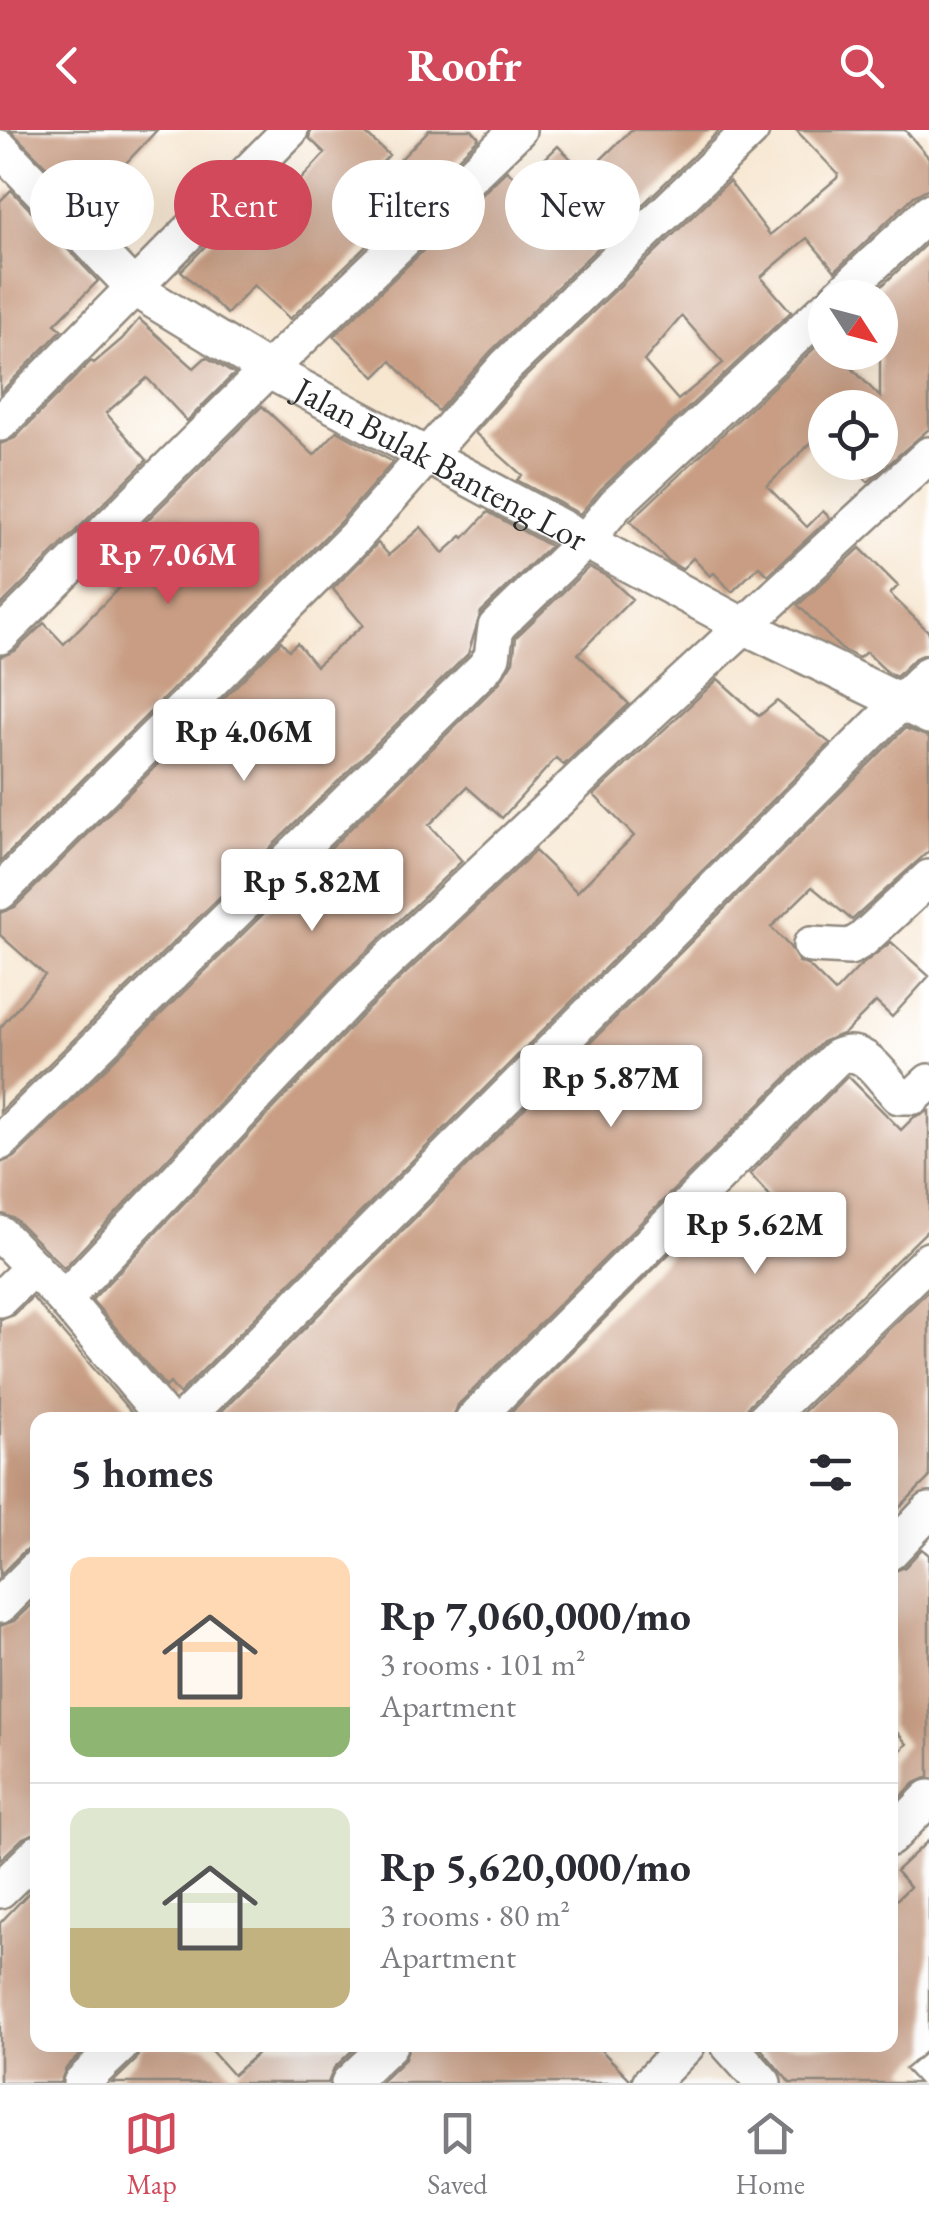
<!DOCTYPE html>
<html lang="en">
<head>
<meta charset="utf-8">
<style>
	:root { --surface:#fff; --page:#f2f2f3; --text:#2b2b33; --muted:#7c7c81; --line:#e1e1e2; --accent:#d1495b }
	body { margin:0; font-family:"EB Garamond",serif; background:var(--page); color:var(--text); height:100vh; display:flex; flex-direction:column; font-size:38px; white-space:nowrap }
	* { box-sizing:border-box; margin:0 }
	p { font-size:32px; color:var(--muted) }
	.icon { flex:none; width:55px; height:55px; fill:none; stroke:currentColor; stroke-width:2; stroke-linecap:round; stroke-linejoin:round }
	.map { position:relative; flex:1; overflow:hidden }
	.side { position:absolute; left:30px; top:1282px; width:868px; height:640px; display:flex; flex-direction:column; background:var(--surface); border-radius:20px; box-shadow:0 10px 40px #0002 }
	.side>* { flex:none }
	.hud { position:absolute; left:30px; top:30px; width:870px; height:90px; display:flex; gap:20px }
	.needle { width:65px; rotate:126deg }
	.tools { position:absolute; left:808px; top:150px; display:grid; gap:20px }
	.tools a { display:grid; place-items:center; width:90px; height:90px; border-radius:50%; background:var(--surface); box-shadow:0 10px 40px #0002; font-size:50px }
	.price { position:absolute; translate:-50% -85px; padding:0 22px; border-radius:10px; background:#fff; color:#222; font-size:32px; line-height:65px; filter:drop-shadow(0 2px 5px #0008) }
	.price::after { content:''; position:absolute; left:50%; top:60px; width:30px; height:22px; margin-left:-15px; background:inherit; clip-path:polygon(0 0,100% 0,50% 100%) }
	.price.current { background:var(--accent); color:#fff }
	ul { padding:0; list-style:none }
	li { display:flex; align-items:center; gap:30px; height:250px; padding:0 40px }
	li+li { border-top:2px solid var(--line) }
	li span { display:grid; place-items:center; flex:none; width:280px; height:200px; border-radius:20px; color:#555 }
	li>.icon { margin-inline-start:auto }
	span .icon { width:120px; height:120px; fill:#fffc; stroke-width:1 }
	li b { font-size:42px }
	h2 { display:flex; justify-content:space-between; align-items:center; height:120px; padding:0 40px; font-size:42px }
	.pill { padding:0 35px; border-radius:45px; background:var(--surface); box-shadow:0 10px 40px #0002; font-size:35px; line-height:90px }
	.pill.current { background:var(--accent); color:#fff }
	header { display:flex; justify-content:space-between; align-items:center; height:130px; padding:0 40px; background:var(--accent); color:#fff; font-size:45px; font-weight:700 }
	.menu { display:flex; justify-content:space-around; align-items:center; height:140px; border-top:2px solid var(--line); background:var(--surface); font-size:28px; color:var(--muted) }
	.menu a { display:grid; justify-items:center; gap:5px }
	.menu .current { color:var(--accent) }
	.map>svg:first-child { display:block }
</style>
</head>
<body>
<header><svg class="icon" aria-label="back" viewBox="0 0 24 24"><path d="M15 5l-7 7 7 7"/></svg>Roofr<svg class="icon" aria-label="search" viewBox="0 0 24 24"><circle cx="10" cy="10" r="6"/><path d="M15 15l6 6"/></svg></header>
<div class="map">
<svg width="929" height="1953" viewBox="0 0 929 1953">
	<rect width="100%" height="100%" fill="#fff"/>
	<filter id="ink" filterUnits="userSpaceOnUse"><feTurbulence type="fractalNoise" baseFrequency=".01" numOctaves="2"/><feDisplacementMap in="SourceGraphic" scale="20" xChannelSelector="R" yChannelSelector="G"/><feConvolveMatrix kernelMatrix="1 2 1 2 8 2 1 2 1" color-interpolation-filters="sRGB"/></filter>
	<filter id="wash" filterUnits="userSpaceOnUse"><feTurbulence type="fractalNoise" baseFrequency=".0048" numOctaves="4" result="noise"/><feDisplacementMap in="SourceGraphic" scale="40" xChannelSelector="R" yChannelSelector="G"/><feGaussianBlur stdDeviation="2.25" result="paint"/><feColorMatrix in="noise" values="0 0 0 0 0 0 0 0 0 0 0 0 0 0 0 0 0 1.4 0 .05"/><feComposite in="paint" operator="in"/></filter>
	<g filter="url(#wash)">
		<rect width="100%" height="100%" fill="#f7e7d1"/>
		<g id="blocks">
			<path fill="#c89d83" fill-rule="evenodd" d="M10 0H157L96 65 91 60 80 71Z
				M311 0H362L389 25 351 67 385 98 290 189 254 155 227 184 181 141 232 89 247 103 281 67 283 69 325 23 309 8Z
				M429 0H472L479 8 427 58 399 31Z
				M631 0H720L491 221 438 281 391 231 375 247 334 206 507 40 520 53 558 16 586 44Z
				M796 0H905L929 28V58L914 66 835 141 807 108 761 147 791 182 601 359 580 384 517 350 522 345 475 303 521 251 729 51 770 105 837 48 838 44ZM682 186 723 233 678 270 644 231Z
				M11 60 98 151 55 194 62 200 0 263V71Z
				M929 111V299L868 352 849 332H880V278H825V308L820 304 767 356 807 397 823 381 830 388 768 445 759 436 732 462 714 443 710 446 693 428 682 439 668 431 630 391 823 210 825 222H836L880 267V168H869Z
				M139 189 194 238 206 227 234 244 187 291 147 248 106 283 147 330 0 476V314L15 308 91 231 94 233 122 209Z
				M262 276 314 325 337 301 393 332 340 392 0 732V527L15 521 44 493 64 514 120 457 101 436Z
				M488 382 550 416 481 482 468 524 0 982V898L45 845 0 805V783L15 777 281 511 289 520 297 513 316 536 363 495 333 459 378 413 389 425 421 397 443 423 462 406 464 408Z
				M860 418 898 456 890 464 929 502V523L915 528 896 547 886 541 866 522 859 528 841 519 798 475Z
				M589 437 608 447 632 469 578 524 629 574 564 635 556 628 502 688 467 657 429 695 462 731 339 848 64 1138 15 1089 0 1083V1033L15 1027 499 553 513 531 516 507Z
				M718 549 759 586 777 571 830 613 179 1264 170 1253 166 1257 92 1170 369 878 535 721 577 762 634 706 594 665Z
				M905 598 929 607V721L852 790 812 757 771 797 790 817 799 832 809 836 835 862 860 836 891 812 929 846 892 887 876 872 845 903 822 912 458 1275 452 1290H213Z
				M848 946 901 1000 914 987 929 981V1099L749 1275 743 1290H503L710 1083 732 1106 771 1067 750 1044Z
				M929 1160V1348L890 1387V1290H795Z
				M32 1167 137 1289 38 1290V1416L24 1421 0 1445V1190L14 1185Z
				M922 1419 929 1425V1647L915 1653 893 1674 890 1672V1631L907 1614 890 1594V1443L905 1437Z
				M38 1468V1702L23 1708 0 1730V1496L14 1491Z
				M929 1710V1919L905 1939 918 1953H790L758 1915H890V1776L910 1757 896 1741Z
				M38 1753V1915H90L66 1938 60 1953H0V1793Z
				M142 1915H206L233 1945 267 1915H358L334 1938 328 1953H112L136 1930Z
				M410 1915H596L629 1948V1953H380L404 1930Z"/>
		</g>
	</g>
	<g filter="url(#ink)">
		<use href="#blocks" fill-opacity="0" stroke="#91897e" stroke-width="2.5"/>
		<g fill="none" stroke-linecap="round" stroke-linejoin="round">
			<defs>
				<g id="minor">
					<path id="s1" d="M0 18 135 159 268 240 744 496 929 586"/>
					<path d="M837 168 929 82"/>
					<path d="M0 293 290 0"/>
					<path d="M0 506 268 240 518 0"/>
					<path d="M0 762 355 407 506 236 751 0"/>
					<path d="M811 815 850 817 862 810 929 748"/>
					<path d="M0 1012 484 538 492 527 496 497 587 409 616 374 825 179"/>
					<path d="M0 1104 64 1169 166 1290"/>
					<path d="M0 1169 33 1137"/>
					<path d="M64 1169 354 863 654 579 929 325"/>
					<path d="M183 1290 929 544"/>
					<path d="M473 1290 837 927C865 914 881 947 899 966H914L929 952"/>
					<path d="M764 1290 929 1130"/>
					<path d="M890 1422 929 1381"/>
					<path d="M0 1475 38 1437"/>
					<path d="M890 1708 929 1668"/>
					<path d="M0 1760 38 1723"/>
					<path d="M729 1915 763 1953"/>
					<path d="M81 1953 121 1915"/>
					<path d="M349 1953 389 1915"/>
					<path d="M650 1953 687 1915"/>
				</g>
			</defs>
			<use href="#minor" stroke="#91897e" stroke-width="40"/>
			<use href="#minor" stroke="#fff" stroke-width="35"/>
		</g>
	</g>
	<g text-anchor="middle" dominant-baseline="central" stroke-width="9" stroke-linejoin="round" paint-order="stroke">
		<g font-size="35" fill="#2b2b2b" stroke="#fff">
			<text stroke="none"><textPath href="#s1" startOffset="548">Jalan Bulak Banteng Lor</textPath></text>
		</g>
	</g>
</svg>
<div class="tools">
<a><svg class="needle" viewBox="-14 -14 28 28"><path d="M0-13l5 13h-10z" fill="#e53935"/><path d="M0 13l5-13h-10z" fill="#7c7c81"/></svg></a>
<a><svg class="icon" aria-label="locate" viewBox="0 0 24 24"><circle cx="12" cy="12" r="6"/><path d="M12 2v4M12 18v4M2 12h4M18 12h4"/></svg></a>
</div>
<b class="price current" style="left:168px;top:477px">Rp 7.06M</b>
<b class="price" style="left:244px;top:654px">Rp 4.06M</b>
<b class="price" style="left:312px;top:804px">Rp 5.82M</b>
<b class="price" style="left:611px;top:1000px">Rp 5.87M</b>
<b class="price" style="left:755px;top:1147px">Rp 5.62M</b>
<div class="hud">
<a class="pill">Buy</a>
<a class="pill current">Rent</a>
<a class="pill">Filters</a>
<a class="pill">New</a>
</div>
<section class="side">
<h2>5 homes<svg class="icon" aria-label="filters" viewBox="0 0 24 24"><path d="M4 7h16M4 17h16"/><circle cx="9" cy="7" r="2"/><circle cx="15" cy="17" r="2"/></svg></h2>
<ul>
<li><span style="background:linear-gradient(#ffd9b3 75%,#8fb573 0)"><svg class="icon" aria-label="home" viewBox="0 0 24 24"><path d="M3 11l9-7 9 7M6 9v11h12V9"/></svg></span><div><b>Rp 7,060,000/mo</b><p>3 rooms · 101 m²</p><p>Apartment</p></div></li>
<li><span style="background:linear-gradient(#dfe7d0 60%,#c2b280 0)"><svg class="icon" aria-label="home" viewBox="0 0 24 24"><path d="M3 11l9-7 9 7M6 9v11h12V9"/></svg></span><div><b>Rp 5,620,000/mo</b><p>3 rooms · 80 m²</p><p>Apartment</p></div></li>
</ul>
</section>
</div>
<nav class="menu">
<a class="current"><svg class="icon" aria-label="map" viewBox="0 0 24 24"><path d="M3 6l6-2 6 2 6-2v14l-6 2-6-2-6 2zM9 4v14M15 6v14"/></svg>Map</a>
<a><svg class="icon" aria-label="saved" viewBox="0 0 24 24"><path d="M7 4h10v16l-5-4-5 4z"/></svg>Saved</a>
<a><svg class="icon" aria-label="home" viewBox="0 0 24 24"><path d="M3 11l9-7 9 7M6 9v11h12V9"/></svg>Home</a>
</nav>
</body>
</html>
